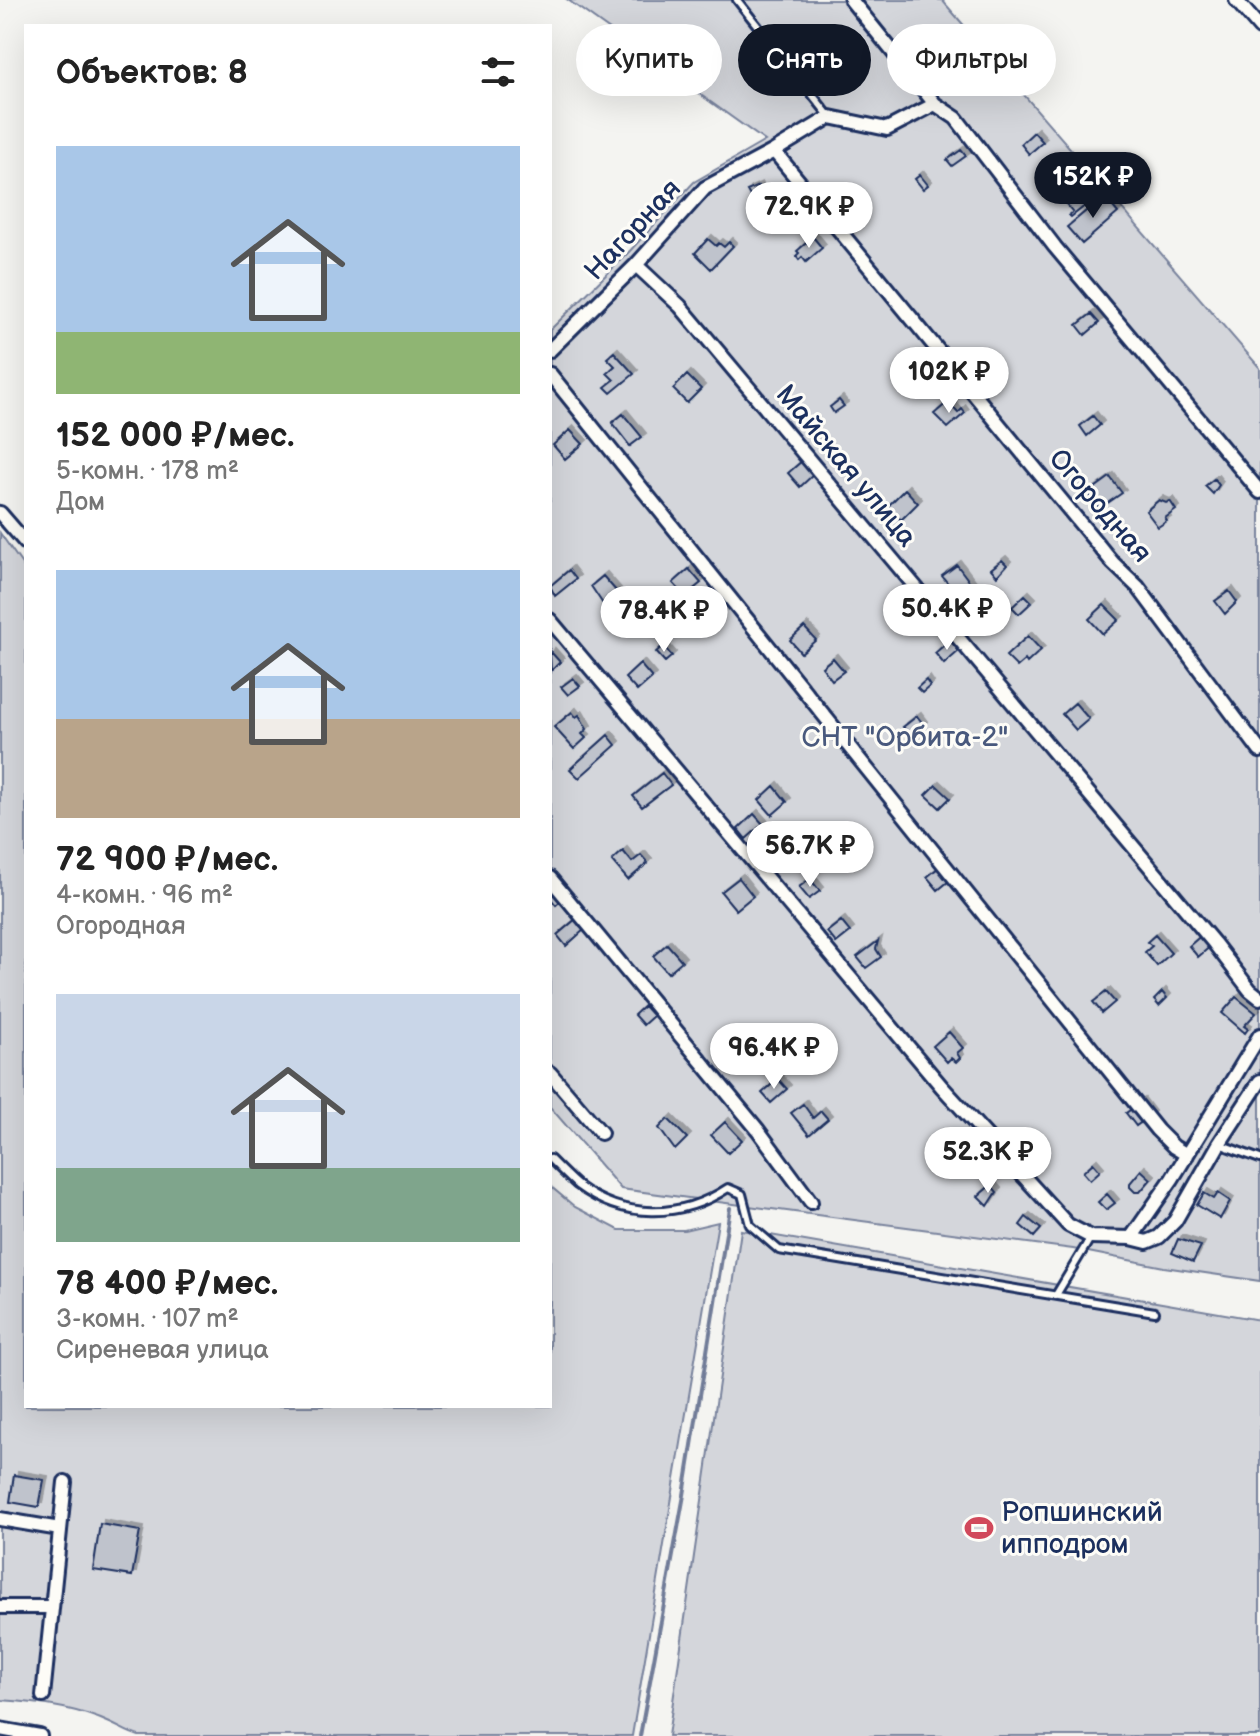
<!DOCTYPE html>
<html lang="ru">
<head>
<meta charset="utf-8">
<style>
	:root { --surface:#fff; --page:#f6f6f6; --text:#222; --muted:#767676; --accent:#111827 }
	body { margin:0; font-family:"Balsamiq Sans",sans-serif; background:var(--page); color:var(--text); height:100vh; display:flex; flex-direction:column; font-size:30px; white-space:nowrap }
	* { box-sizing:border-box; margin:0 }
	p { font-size:26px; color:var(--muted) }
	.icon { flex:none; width:44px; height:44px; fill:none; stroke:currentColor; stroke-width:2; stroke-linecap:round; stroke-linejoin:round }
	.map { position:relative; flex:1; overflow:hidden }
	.side { position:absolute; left:24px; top:24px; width:528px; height:1384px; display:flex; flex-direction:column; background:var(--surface); border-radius:0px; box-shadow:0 8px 32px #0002 }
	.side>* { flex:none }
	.hud { position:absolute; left:576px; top:24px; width:564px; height:72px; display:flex; gap:16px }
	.price { position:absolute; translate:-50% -68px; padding:0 18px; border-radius:28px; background:#fff; color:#222; font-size:26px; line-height:52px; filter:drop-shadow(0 2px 4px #0008) }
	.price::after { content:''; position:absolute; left:50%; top:48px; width:24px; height:18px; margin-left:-12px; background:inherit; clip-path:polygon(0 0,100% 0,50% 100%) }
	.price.on { background:var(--accent); color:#fff }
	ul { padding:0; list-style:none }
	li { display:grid; align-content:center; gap:16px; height:424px; padding:0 32px }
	li span { display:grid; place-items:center; height:248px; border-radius:0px; color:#555 }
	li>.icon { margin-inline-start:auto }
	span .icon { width:144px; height:144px; fill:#fffc; stroke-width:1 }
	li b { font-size:34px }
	h2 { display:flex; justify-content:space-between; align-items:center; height:96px; padding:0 32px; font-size:34px }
	.pill { padding:0 28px; border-radius:36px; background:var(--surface); box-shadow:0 8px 32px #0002; font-size:28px; line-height:72px }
	.pill.on { background:var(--accent); color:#fff }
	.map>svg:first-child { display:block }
</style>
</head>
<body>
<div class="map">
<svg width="1260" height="1736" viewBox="0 0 1260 1736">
	<defs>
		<filter id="shadow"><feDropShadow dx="4" dy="-4" stdDeviation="0" flood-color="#0004"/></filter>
	</defs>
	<rect width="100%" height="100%" fill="#f4f4f1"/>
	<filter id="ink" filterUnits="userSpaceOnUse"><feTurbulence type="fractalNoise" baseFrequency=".0125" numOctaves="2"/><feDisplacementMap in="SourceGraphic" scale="16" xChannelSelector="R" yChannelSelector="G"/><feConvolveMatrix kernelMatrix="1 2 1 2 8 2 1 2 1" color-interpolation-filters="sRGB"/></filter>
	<g filter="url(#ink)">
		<path fill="#d4d6db" stroke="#78829c" stroke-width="2" d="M568 0H942L1260 368V1281L1164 1267 1073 1249 621 1189 550 1107V330L627 254 694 182 765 141Z
			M0 533 26 570V1406H550V1186L575 1207 619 1230H684L718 1222 632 1736H139C128 1733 121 1728 110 1723 78 1708 35 1702 0 1700Z
			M741 1230 1260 1320V1736H668Z"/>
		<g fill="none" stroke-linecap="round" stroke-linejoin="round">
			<path stroke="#717c98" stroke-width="4" d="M640 1736 684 1495 730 1208"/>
		</g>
		<path fill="#bfc3cc" stroke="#1b2f5e" stroke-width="2" filter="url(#shadow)" d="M853 55 862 66 852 74 843 64Z
			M1034 132 1043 142 1029 154 1021 144Z
			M961 150 966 156 952 166 947 160Z
			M920 175 928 185 923 189 915 179Z
			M758 186 765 200 755 205 747 191Z
			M1083 191 1091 201 1071 217 1069 215 1073 212 1066 204Z
			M1104 196 1118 213 1082 244 1067 227Z
			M813 237 822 248 806 262 802 257 799 260 796 256 799 253 797 251Z
			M708 239 716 246 719 243 724 247 729 242 733 246 711 269 695 253Z
			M1091 314 1099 323 1085 335 1077 325Z
			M614 352 634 374 611 393 605 387 614 380 607 373 615 366 607 358Z
			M687 375 701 389 687 403 673 389Z
			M839 400 844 406 834 413 830 407Z
			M948 402 958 413 962 409 965 413 948 428 934 414Z
			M623 414 642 437 630 446 612 423Z
			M1093 416 1100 425 1087 436 1080 426Z
			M570 430 583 444 565 459 553 445Z
			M802 461 814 474 800 487 788 473Z
			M1110 477 1122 493 1099 509 1088 493Z
			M1214 479 1219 485 1213 494 1205 486Z
			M905 489 918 503 901 520 888 506Z
			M1159 500 1166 503 1170 501 1176 510 1165 518 1167 521 1158 527 1146 511Z
			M1002 560 1007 565 997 576 991 569Z
			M957 565 972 585 958 596 942 576Z
			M689 569 701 583 685 596 673 583Z
			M569 570 576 579 555 596 550 586Z
			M603 576 617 592 603 604 591 586Z
			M1229 591 1237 602 1225 614 1215 601Z
			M1025 595 1032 602 1019 614 1012 607Z
			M920 602 932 615 920 626 907 613Z
			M1104 605 1119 620 1103 634 1089 619Z
			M804 627 816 640 801 653 790 640Z
			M1028 636 1041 650 1027 663 1025 660 1017 667 1006 656Z
			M950 640 959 651 944 664 935 653Z
			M663 646 672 656 665 662 656 652Z
			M551 652 560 662 551 671 550 654Z
			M833 658 844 671 832 680 822 667Z
			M640 664 652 678 637 691 625 678Z
			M573 678 580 686 568 695 561 687Z
			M926 680 930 686 922 693 917 688Z
			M1075 703 1089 719 1076 730 1062 714Z
			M572 712 576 717 579 715 587 729 582 734 586 738 574 749 554 727Z
			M917 716 924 725 911 736 903 727Z
			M608 735 616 745 579 778 570 769Z
			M662 773 671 785 642 807 633 796Z
			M936 785 950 798 940 808 926 795Z
			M774 786 787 802 772 815 759 800Z
			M754 814 763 824 746 839 738 829Z
			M623 851 632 862 641 855 648 863 628 880 612 861Z
			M938 868 949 881 938 890 927 877Z
			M739 878 753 896 736 910 721 892Z
			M810 879 820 891 809 899 799 887Z
			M550 886 563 899 556 905 550 898Z
			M576 919 585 929 566 946 557 935Z
			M841 921 850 932 836 943 827 932Z
			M1203 934 1212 945 1198 957 1189 946Z
			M1155 935 1171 953 1157 966 1145 952 1152 946 1147 942Z
			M878 941 876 949 881 957 866 968 857 957Z
			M667 944 682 961 668 973 653 956Z
			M1106 992 1115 1002 1102 1013 1093 1002Z
			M1162 992 1167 998 1159 1006 1154 1000Z
			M1236 997 1256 1013 1244 1026 1248 1029 1245 1033 1222 1013Z
			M644 1006 653 1016 643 1025 634 1015Z
			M949 1032 963 1048 957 1053 960 1058 956 1062 951 1058 947 1062 933 1046Z
			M778 1079 787 1089 771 1103 762 1093Z
			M1141 1102 1151 1115 1136 1126 1126 1113Z
			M803 1104 813 1118 821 1111 828 1119 809 1135 791 1113Z
			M668 1119 687 1138 675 1150 659 1128Z
			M725 1122 742 1140 728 1153 711 1135Z
			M960 1156 970 1167 960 1177 950 1166Z
			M1093 1163 1100 1171 1090 1180 1083 1172Z
			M1141 1170 1151 1179 1140 1192H1135L1130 1187V1183Z
			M991 1185 997 1192 988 1206 978 1196Z
			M1204 1193 1214 1199 1218 1193 1230 1201 1220 1219 1197 1205Z
			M1107 1194 1115 1203 1106 1210 1098 1202Z
			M1026 1217 1041 1229 1034 1237 1020 1225Z
			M1178 1239 1201 1246 1193 1262 1172 1253Z
			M14 1475 44 1480 39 1507 10 1502Z
			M100 1524 140 1531 132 1576 93 1570Z"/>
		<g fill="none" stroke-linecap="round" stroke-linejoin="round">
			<defs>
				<path id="service" d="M737 0 830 117
					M1219 1144 1260 1159
					M550 1159C559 1168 568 1177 577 1185 624 1220 681 1219 728 1188L742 1194 750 1225 779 1250 1155 1312
					M1056 1295 1091 1237"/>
				<path id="minor" d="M851 0 935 104 956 118 1055 247 1260 492
					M1236 0 1260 28
					M774 151 1113 563 1138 587 1260 751
					M636 265 680 306 1214 943 1250 990 1260 998
					M550 350 636 265 705 188 774 151 830 117 887 129 935 104
					M550 374 1157 1130 1174 1147 1187 1155
					M0 513 26 543
					M550 620 942 1087 1068 1225 1091 1237 1131 1238 1147 1242 1159 1237 1175 1221 1219 1144 1260 1081
					M550 878 758 1130 811 1202
					M550 1073 601 1133
					M1131 1238 1172 1179 1260 1035
					M0 1519 60 1529
					M0 1607H52
					M43 1696 65 1482
					M0 1729 40 1736"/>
			</defs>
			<use href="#service" stroke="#1b2f5e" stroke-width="12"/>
			<use href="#minor" stroke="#1b2f5e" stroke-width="18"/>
			<use href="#service" stroke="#fdfcf7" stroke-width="6"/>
			<use href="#minor" stroke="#fdfcf7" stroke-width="12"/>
		</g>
	</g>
	<defs>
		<symbol id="stadium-bare" viewBox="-9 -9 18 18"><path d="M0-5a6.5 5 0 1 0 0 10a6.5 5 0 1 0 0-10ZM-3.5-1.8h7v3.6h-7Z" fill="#d1495b" stroke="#fdfcf7" stroke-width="2.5" paint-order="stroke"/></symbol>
	</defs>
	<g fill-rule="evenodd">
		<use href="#stadium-bare" x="959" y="1508" width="40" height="40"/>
	</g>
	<g text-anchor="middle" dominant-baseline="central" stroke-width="6" stroke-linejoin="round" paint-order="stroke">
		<g font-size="28" fill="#1b2f5e" stroke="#fdfcf7">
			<text transform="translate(633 230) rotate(-47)">Нагорная</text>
			<text transform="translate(846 466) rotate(50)">Майская улица</text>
			<text transform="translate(1100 506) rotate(49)">Огородная</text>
		</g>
		<g font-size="28" fill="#49597d" stroke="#fdfcf7">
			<text x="905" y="737">СНТ "Орбита-2"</text>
		</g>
		<g font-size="28" fill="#1b2f5e" stroke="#fdfcf7" text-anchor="start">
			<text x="1001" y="1512">Ропшинский<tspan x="1001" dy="32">ипподром</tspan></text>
		</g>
	</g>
</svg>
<b class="price on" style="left:1093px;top:220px">152K ₽</b>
<b class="price" style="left:809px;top:250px">72.9K ₽</b>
<b class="price" style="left:949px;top:415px">102K ₽</b>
<b class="price" style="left:947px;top:652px">50.4K ₽</b>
<b class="price" style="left:664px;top:654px">78.4K ₽</b>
<b class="price" style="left:810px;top:889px">56.7K ₽</b>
<b class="price" style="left:774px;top:1091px">96.4K ₽</b>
<b class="price" style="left:988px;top:1195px">52.3K ₽</b>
<div class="hud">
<a class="pill">Купить</a>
<a class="pill on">Снять</a>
<a class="pill">Фильтры</a>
</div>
<section class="side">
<h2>Объектов: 8<svg class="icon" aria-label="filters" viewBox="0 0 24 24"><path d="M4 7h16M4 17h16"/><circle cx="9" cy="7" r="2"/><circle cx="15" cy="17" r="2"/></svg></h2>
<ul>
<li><span style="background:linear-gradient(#a9c7e8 75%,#8fb573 0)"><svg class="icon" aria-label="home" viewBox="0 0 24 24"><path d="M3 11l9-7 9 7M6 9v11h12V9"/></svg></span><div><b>152 000 ₽/мес.</b><p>5-комн. · 178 m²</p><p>Дом</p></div></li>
<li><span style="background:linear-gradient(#a9c7e8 60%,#b9a48a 0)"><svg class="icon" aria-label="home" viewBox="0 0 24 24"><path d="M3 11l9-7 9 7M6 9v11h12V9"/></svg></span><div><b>72 900 ₽/мес.</b><p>4-комн. · 96 m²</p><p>Огородная</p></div></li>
<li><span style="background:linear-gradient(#c9d6e8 70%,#7fa58c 0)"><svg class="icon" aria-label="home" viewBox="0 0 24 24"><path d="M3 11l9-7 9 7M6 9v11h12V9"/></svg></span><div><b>78 400 ₽/мес.</b><p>3-комн. · 107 m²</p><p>Сиреневая улица</p></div></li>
</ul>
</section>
</div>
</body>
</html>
